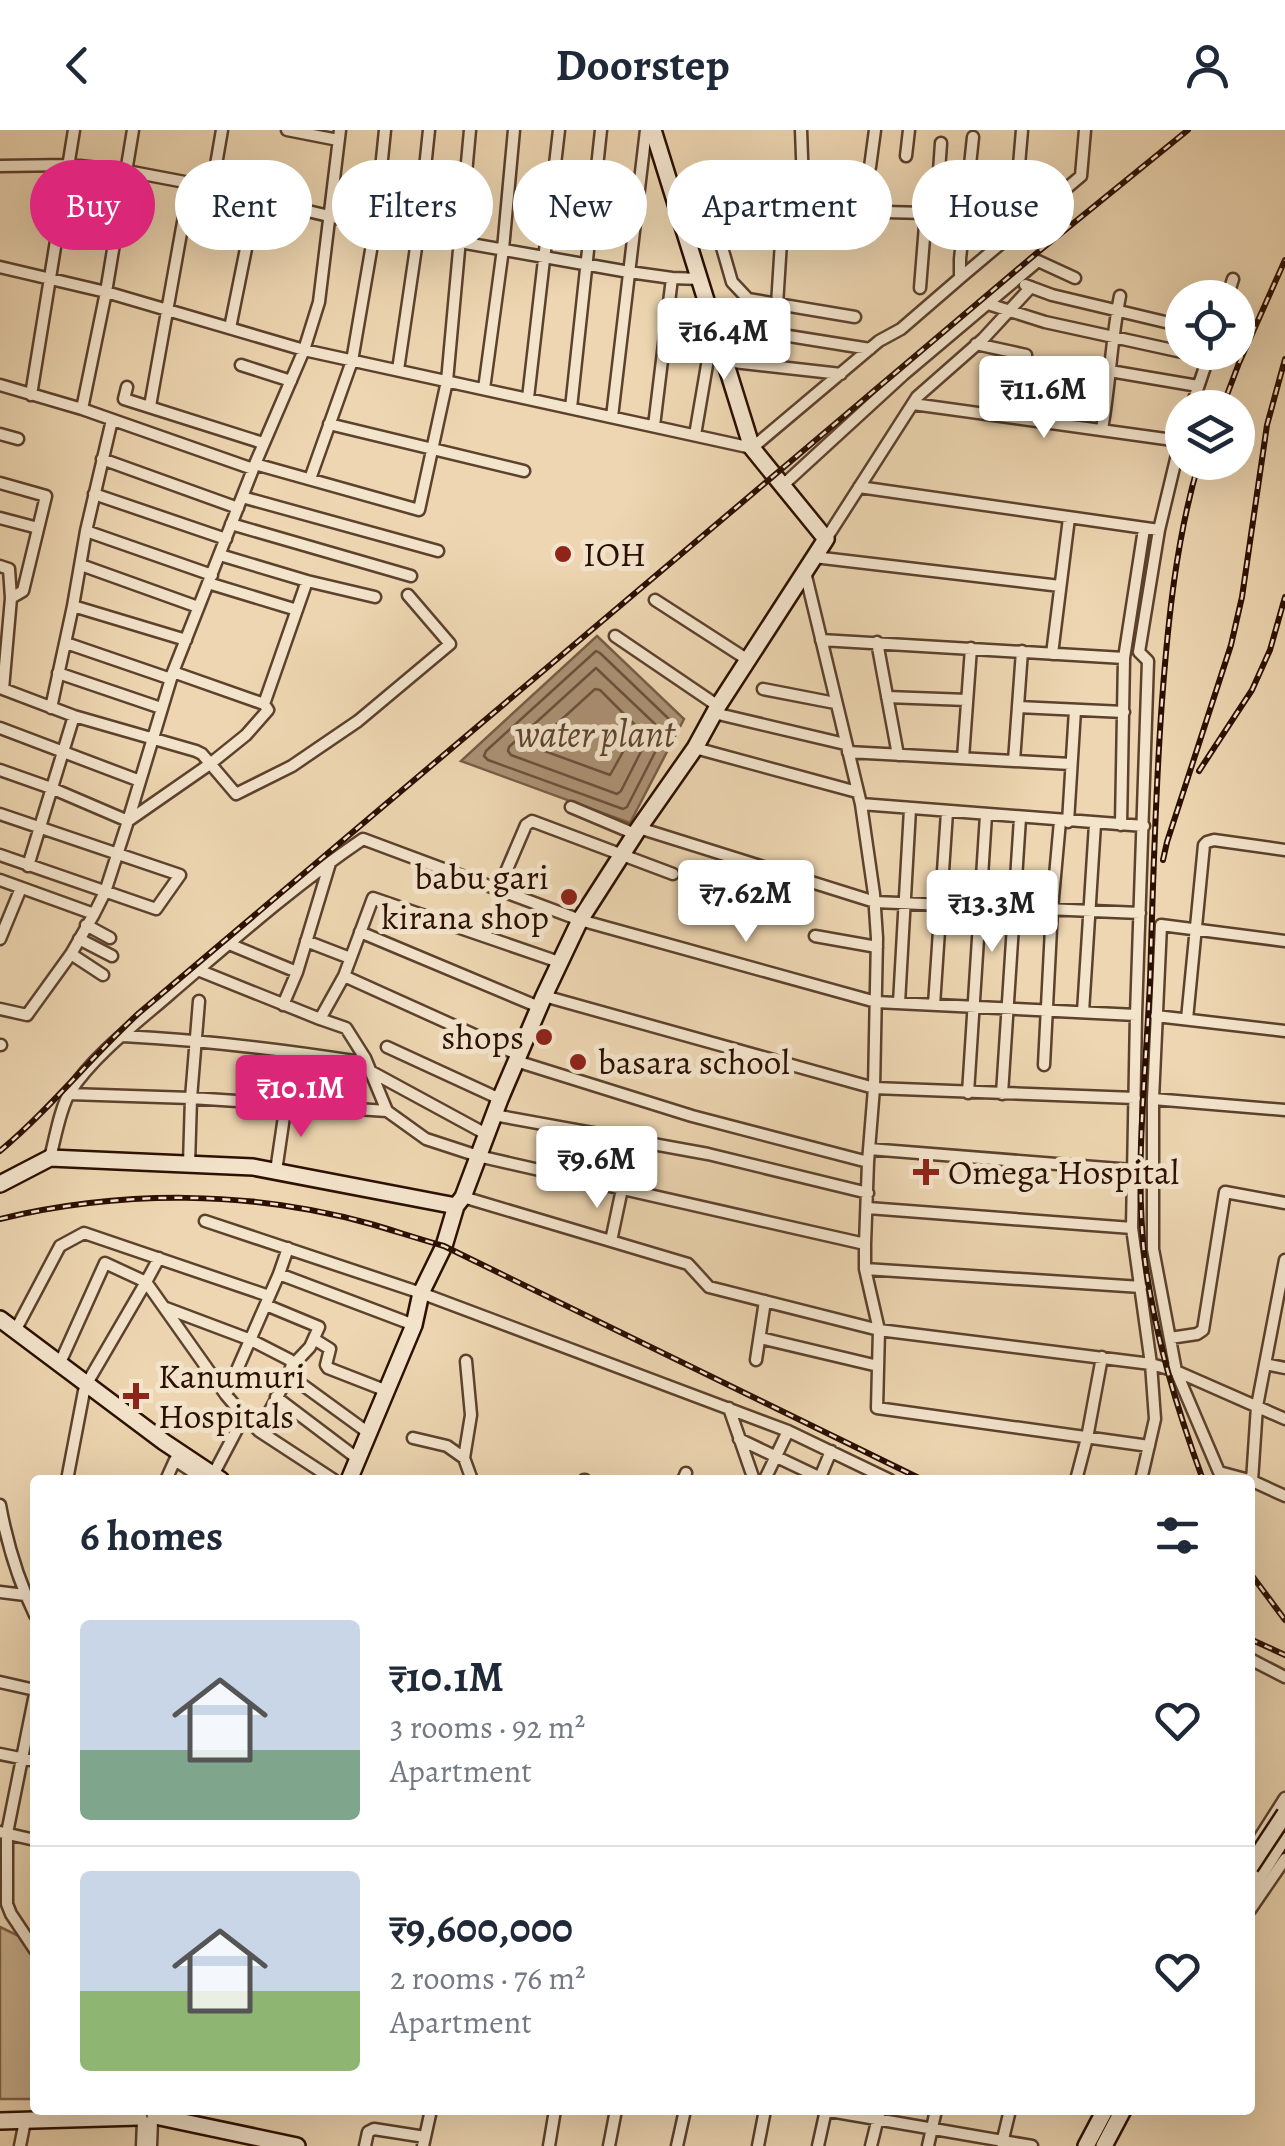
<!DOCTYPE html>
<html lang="en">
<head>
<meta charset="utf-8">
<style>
	:root { --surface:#fff; --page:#f2f2f3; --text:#1f2937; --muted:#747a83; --line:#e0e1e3; --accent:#db2777 }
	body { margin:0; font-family:Alegreya,serif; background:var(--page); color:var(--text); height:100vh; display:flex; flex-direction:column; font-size:38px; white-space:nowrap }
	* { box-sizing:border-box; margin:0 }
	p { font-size:32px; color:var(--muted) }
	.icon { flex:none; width:55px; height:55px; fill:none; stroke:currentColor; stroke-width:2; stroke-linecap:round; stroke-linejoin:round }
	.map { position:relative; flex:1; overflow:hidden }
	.panel { position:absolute; left:30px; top:1345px; width:1225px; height:640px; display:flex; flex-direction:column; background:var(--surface); border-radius:10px; box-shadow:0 10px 40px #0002 }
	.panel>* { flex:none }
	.banner { position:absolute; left:30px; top:30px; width:1225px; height:90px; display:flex; gap:20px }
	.buttons { position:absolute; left:1165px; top:150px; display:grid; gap:20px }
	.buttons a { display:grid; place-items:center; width:90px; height:90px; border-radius:50%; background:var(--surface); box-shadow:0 10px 40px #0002; font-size:50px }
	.price { position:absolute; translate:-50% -85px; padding:0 22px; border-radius:10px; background:#fff; color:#222; font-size:32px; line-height:65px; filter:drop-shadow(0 2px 5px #0008) }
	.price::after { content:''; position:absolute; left:50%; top:60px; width:30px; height:22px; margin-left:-15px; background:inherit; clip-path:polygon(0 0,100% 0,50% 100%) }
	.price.current { background:var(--accent); color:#fff }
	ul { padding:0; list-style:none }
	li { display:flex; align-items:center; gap:30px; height:250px; padding:0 50px }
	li+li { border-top:2px solid var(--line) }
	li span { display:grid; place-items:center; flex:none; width:280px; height:200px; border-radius:10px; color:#555 }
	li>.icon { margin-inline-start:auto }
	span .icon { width:120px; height:120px; fill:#fffc; stroke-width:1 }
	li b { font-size:42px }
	h2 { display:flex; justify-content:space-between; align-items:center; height:120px; padding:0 50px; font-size:42px }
	.pill { padding:0 35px; border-radius:45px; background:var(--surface); box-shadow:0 10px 40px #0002; font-size:35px; line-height:90px }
	.pill.current { background:var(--accent); color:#fff }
	header { display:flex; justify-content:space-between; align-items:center; height:130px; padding:0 50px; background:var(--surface); font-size:45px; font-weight:700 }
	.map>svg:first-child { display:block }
</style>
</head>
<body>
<header><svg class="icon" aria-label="back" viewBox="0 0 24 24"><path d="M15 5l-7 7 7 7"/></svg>Doorstep<svg class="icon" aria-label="person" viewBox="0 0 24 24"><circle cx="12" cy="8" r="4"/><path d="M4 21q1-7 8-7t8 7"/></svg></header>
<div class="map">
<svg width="1285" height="2016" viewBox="0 0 1285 2016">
	<rect width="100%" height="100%" fill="#edd6b1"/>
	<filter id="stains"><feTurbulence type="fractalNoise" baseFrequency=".002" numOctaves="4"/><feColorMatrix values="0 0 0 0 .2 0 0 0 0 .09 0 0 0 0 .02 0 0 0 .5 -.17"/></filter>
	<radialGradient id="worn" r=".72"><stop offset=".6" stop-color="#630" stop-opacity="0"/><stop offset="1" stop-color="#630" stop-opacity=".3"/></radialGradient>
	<path fill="#ccb493" stroke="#7c624a" stroke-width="2.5" d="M0 1797 21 1807 35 1829V1969H0Z"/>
	<path fill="#ab9275" stroke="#785e47" stroke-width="2.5" d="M597 506 684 589 630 693 461 631Z"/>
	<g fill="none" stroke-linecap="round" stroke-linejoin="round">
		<path stroke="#6b503b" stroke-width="2.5" d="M596 521 600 523 671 591 627 677 623 679 488 630 484 626 486 621Z
			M596 538 655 594 621 661 617 664 511 625 508 621 509 617Z
			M595 559 600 560 637 597 610 645 539 619 536 615 538 611Z"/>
		<defs>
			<path id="street" d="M287 0 338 10
				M801 0 804 80
				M906 26 909 0
				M0 36 70 35 127 41 190 53 375 97 629 142 672 148 700 149
				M870 37 875 0
				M212 58 222 0
				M677 77 926 83 1014 94 1022 0
				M936 84 941 13
				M685 104 781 112 777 175
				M719 107 732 152 748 169 855 187
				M0 137 106 162 304 220 752 318 879 211 901 199 960 148V129L973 7
				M960 148 1081 46 1085 0
				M1025 155 1052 165 1182 196
				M920 158 926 83
				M1227 168 1233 149
				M988 174 1045 192 1182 222
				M230 198 256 69
				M976 214 1026 225
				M725 231 841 244
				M241 235 291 251
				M398 240 418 104 429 0
				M1110 241 1198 256
				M0 255 82 279 253 339
				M127 257 124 269 263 313
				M484 259 503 119 514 0
				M31 265 74 0
				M528 268 559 0
				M913 274 1180 311
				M150 276 190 53
				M571 278 601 0
				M1191 278 1210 222
				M82 279 106 162 133 0
				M612 287 646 0
				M329 294 524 341
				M654 296 672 148
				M1102 299C1110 255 1111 210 1120 166
				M0 304 18 309
				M695 305 714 194 870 219
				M102 329 238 378
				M255 334 419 380 447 251 470 0
				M310 349 352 231 375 97 385 0
				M0 353 46 366 23 461 11 468
				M782 356 903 245 1038 131 1075 148
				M859 357 1159 400
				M94 364 226 409
				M242 367 438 421
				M0 388 38 398
				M231 394 411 446
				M86 401 212 445
				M826 409 917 267 983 209 1031 157
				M220 425 307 451 375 467
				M814 427 1060 456
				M81 435 198 477
				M0 436 9 439 11 468 3 559
				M805 442 861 674 874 764 877 808 874 958 868 1032 865 1114V1139L879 1200 877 1278 1149 1316
				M208 453 297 480
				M655 470 748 530
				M73 476 186 510
				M615 506 718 576
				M821 510 1124 528
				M877 512 898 625
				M66 513 171 549
				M1052 524 1069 388
				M58 543 161 578
				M0 558 74 586 196 621 202 624 236 664 292 636 358 591 450 514 408 465
				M763 559 835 573
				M887 567 967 570
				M264 574 307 451
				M1018 577 1124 582
				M51 578 73 476 86 401 112 290
				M714 583 845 614
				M0 598 140 651
				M695 618 857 662
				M848 622 1071 634
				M963 628 971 518
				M1014 631 1022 521
				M0 640 51 658 128 691 173 542 255 334 304 220 319 172 340 0
				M861 674 1144 696
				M571 677 635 704
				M0 684 180 745 156 779 0 725
				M1068 692 1075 580
				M1121 695 1124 528 1144 399
				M639 698 875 772 1140 783
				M28 736 74 586
				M0 750 94 784 71 824 27 885 0 879
				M499 758 526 695 532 691 673 744
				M94 784 105 762 128 691 210 634 246 605 268 580 264 574 173 542
				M86 795 110 808
				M360 802 539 877
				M815 806 877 817
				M0 809 21 758
				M79 809 112 826
				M306 811 350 828
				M229 814 297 842
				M71 824 103 845
				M559 832 373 768 344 846 320 889 346 898 365 928 387 981 426 1009 478 1026 865 1114
				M198 840 320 889
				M344 846 519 925
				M544 866 874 958 1135 968
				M899 873 910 679
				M283 875 297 842 330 733
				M934 875 947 682
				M1083 882 1095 694
				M1156 886 1285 901
				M1187 889 1204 715 1207 712 1214 710 1285 720
				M123 906C201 910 277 919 354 931L365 928
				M0 915H1
				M387 917 500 969
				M516 931 692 986 868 1032
				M1044 935 1052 779 1060 691
				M370 941 486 1004
				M968 963 986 685
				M69 964 191 968 387 981
				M1002 964 1020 688
				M1153 969 1285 980
				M494 985 708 1024 868 1063
				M869 1019 1132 1040
				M50 1028C55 1009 60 978 70 962 94 925 138 892 170 864 232 811 295 755 363 709L580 790 876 872 1136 885
				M189 1034 191 968 199 871
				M276 1041 286 973
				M463 1067 688 1134 709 1157 879 1200 1151 1234 1176 1241 1285 1289
				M868 1078 1132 1098
				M205 1091 421 1163 788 1301 890 1350
				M611 1111 622 1059
				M288 1118 279 1144 414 1195
				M159 1128 146 1152 226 1265 244 1286 259 1301 334 1350
				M865 1139 1141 1157
				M266 1175 319 1197 310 1217 292 1236
				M166 1178 251 1210 290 1230 292 1234 289 1245
				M15 1201 60 1116 84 1103 269 1166
				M760 1208 878 1236
				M1170 1208 1197 1204 1203 1200 1225 1062 1285 1073
				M314 1209 330 1219 326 1235 328 1238 387 1261
				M756 1230 765 1171
				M466 1231 471 1285 464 1328 472 1350
				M1265 1234 1285 1238
				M59 1235 105 1133 146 1152 86 1255
				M226 1265 279 1144
				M276 1267 358 1329
				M729 1278 754 1350
				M259 1301 289 1245 370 1304
				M413 1308 447 1316 464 1328
				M739 1309 825 1350
				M213 1345 244 1286
				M766 1347 788 1301
				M67 1350 84 1261
				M166 1350 175 1330 205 1350
				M584 1350H585
				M683 1350 686 1343
				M819 1350 831 1321
				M1076 1350 1087 1308 1102 1227
				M1141 1350 1155 1289 1151 1234 1132 1098 1136 885 1148 531 1139 522 1159 400 1182 304
				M1249 1350 1219 1342 1176 1241 1153 1119V969L1161 795 1285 811
				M1250 1350 1285 1366
				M1252 1351 1257 1276 1285 1130
				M0 1375C7 1413 18 1450 35 1485
				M0 1462 25 1465
				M1250 1529 1285 1547
				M0 1552 35 1560
				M35 1564 7 1703V1774L11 1784 35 1820
				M0 1624 35 1631
				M0 1702 35 1710
				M1250 1723 1285 1668
				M1250 1780 1285 1729
				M824 1980 1032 2016
				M1002 2013 1010 1980
				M20 2016 25 1991
				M142 2016 143 1991
				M151 2016 152 1990
				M365 2016 368 2002 374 1999 425 2007
				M423 2016 431 1980
				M549 2016 555 1980
				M609 2016 616 1980
				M677 2016 685 1980
				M758 2016 765 1980
				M818 2016 826 1980
				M871 2016 880 1980
				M928 2016 936 1980"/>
			<path id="secondary" d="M0 1054 50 1028 253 1037 456 1076
				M0 1189 164 1312 221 1350
				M349 1350 414 1195 421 1163 444 1116 456 1076 463 1067 500 969 544 866 580 790 639 698 695 618 718 576 826 409 752 318 653 0
				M1250 1760 1285 1704
				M155 1986 297 2016
				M0 1991 139 1987
				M1086 2016 1105 1980
				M1104 2016 1123 1980"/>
		</defs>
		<use href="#street" stroke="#5c412d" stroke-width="15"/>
		<use href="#secondary" stroke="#2b0f01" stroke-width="20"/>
		<use href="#street" stroke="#f3e4cc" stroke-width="10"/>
		<use href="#secondary" stroke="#f3e4cc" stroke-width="15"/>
		<defs>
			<path id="rail" d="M1222 278 1239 233 1285 130
				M1199 332C1176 410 1168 491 1162 571 1155 665 1153 758 1150 851 1146 944 1134 1039 1145 1131 1155 1207 1177 1279 1203 1350
				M1199 641 1252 560 1270 520 1285 467
				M1163 730 1167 712 1231 515 1242 467 1267 295 1285 229
				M0 1021C50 979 91 927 139 883L1038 122 1188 0
				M0 1089C121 1060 251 1060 371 1094 395 1101 419 1109 444 1116L923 1350
				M1250 1443 1285 1490
				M1250 1509 1285 1525"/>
		</defs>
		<use href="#rail" stroke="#2b0f01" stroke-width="6"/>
		<use href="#rail" stroke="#f3e4cc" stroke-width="2.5" stroke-dasharray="8" stroke-linecap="butt"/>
		<defs>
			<path id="secondary-bridge" d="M1250 1737 1285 1684"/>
		</defs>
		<use href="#secondary-bridge" stroke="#2b0f01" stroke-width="20" stroke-linecap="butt"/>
		<use href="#secondary-bridge" stroke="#f3e4cc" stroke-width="15"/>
	</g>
	<g fill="#8f2418" stroke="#f3e4cc" stroke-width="4">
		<circle cx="563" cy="424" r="10"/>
		<circle cx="569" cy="767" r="10"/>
		<circle cx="544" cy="907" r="10"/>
		<circle cx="578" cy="932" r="10"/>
		<path d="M921 1027h10v10h10v10h-10v10h-10v-10h-10v-10h10z"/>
		<path d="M131 1251h10v10h10v10h-10v10h-10v-10h-10v-10h10z"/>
	</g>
	<g text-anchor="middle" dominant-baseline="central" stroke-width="10" stroke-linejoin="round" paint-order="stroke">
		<g font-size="35" fill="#2b0f01" stroke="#f3e4cc" text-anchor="start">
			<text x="583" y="424">IOH</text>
			<text x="549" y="747" text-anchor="end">babu gari<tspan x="549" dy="40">kirana shop</tspan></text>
			<text x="524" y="907" text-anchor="end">shops</text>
			<text x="598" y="932">basara school</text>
			<text x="948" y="1042">Omega Hospital</text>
			<text x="158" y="1246">Kanumuri<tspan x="158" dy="40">Hospitals</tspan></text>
		</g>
		<g font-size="38" font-style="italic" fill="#5e432f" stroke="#f3e4cc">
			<text x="595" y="604">water plant</text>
		</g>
	</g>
	<rect width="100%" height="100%" filter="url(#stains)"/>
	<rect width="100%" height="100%" fill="url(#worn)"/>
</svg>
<div class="buttons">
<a><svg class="icon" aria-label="locate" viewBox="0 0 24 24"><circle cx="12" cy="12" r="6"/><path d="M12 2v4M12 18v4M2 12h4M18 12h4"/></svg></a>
<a><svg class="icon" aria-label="layers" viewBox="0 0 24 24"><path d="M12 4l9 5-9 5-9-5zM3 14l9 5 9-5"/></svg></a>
</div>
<b class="price" style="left:724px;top:253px">₹16.4M</b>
<b class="price" style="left:1044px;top:311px">₹11.6M</b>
<b class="price" style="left:746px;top:815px">₹7.62M</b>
<b class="price" style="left:992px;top:825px">₹13.3M</b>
<b class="price current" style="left:301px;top:1010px">₹10.1M</b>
<b class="price" style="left:597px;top:1081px">₹9.6M</b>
<div class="banner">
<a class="pill current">Buy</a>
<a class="pill">Rent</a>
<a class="pill">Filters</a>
<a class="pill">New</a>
<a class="pill">Apartment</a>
<a class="pill">House</a>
</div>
<section class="panel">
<h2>6 homes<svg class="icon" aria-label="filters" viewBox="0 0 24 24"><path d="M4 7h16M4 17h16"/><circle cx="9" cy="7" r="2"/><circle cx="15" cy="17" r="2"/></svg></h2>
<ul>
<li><span style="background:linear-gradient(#c9d6e8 65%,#7fa58c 0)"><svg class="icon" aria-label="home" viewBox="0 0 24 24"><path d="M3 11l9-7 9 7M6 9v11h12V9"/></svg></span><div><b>₹10.1M</b><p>3 rooms · 92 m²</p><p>Apartment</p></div><svg class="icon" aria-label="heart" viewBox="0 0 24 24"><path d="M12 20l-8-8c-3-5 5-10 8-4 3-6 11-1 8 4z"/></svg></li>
<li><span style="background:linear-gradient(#c9d6e8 60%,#8fb573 0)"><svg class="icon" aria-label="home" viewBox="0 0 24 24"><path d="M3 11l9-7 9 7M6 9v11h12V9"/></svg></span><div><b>₹9,600,000</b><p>2 rooms · 76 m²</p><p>Apartment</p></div><svg class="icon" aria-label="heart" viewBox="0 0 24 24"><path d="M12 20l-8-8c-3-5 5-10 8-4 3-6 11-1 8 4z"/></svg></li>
</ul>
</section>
</div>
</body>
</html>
